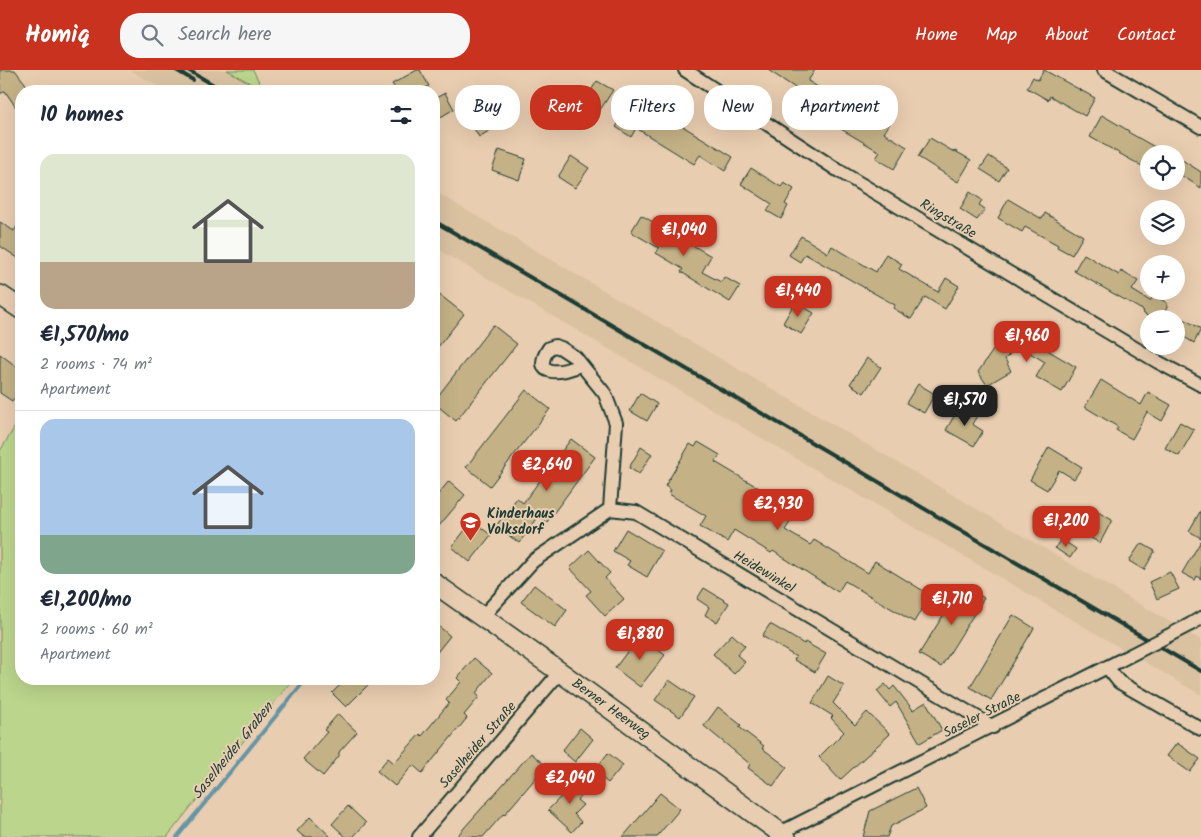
<!DOCTYPE html>
<html lang="en">
<head>
<meta charset="utf-8">
<style>
	:root { --surface:#fff; --page:#f6f6f7; --text:#1f2937; --muted:#747a83; --line:#e0e1e3; --accent:#c8321e }
	body { margin:0; font-family:Kalam,sans-serif; background:var(--page); color:var(--text); height:100vh; display:flex; flex-direction:column; font-size:19px; white-space:nowrap }
	* { box-sizing:border-box; margin:0 }
	p { font-size:16px; color:var(--muted) }
	.icon { flex:none; width:28px; height:28px; fill:none; stroke:currentColor; stroke-width:2; stroke-linecap:round; stroke-linejoin:round }
	.map { position:relative; flex:1; overflow:hidden }
	.details { position:absolute; left:15px; top:15px; width:425px; height:600px; display:flex; flex-direction:column; background:var(--surface); border-radius:20px; box-shadow:0 5px 20px #0002 }
	.details>* { flex:none }
	.top-card { position:absolute; left:455px; top:15px; width:475px; height:45px; display:flex; gap:10px }
	.tools { position:absolute; left:1140px; top:75px; display:grid; gap:10px }
	.tools a { display:grid; place-items:center; width:45px; height:45px; border-radius:50%; background:var(--surface); box-shadow:0 5px 20px #0002; font-size:25px }
	.price { position:absolute; translate:-50% -42px; padding:0 11px; border-radius:10px; background:var(--accent); color:#fff; font-size:16px; line-height:32px; filter:drop-shadow(0 1px 2px #0008) }
	.price::after { content:''; position:absolute; left:50%; top:30px; width:15px; height:11px; margin-left:-8px; background:inherit; clip-path:polygon(0 0,100% 0,50% 100%) }
	.price.selected { background:#222; color:#fff }
	ul { padding:0; list-style:none }
	li { display:grid; align-content:center; gap:10px; height:265px; padding:0 25px }
	li+li { border-top:1px solid var(--line) }
	li span { display:grid; place-items:center; height:155px; border-radius:15px; color:#555 }
	li>.icon { margin-inline-start:auto }
	span .icon { width:90px; height:90px; fill:#fffc; stroke-width:1 }
	li b { font-size:21px }
	h2 { display:flex; justify-content:space-between; align-items:center; height:60px; padding:0 25px; font-size:21px }
	.tag { padding:0 18px; border-radius:20px; background:var(--surface); box-shadow:0 5px 20px #0002; font-size:18px; line-height:45px }
	.tag.selected { background:var(--accent); color:#fff }
	header { display:flex; align-items:center; gap:30px; box-sizing:border-box; height:70px; padding:0 25px; background:var(--accent); color:#fff }
	header strong { font-size:24px }
	nav { display:flex; gap:28px; margin-inline-start:auto; font-size:18px }
	.search { width:350px; height:45px; background:var(--page); display:flex; align-items:center; gap:12px; box-sizing:border-box; padding:0 18px; border-radius:20px; color:var(--muted); font-size:19px }
	.map>svg:first-child { display:block }
</style>
</head>
<body>
<header>
<strong>Homiq</strong>
<div class="search"><svg class="icon" aria-label="search" viewBox="0 0 24 24"><circle cx="10" cy="10" r="6"/><path d="M15 15l6 6"/></svg>Search here</div>
<nav><a>Home</a><a>Map</a><a>About</a><a>Contact</a></nav>
</header>
<div class="map">
<svg width="1201" height="767" viewBox="0 0 1201 767">
	<rect width="100%" height="100%" fill="#e9cdb0"/>
	<filter id="ink" filterUnits="userSpaceOnUse"><feTurbulence type="fractalNoise" baseFrequency=".02" numOctaves="2"/><feDisplacementMap in="SourceGraphic" scale="10" xChannelSelector="R" yChannelSelector="G"/><feConvolveMatrix kernelMatrix="1 2 1 2 8 2 1 2 1" color-interpolation-filters="sRGB"/></filter>
	<g filter="url(#ink)">
		<path fill="#dac2a1" d="M130 0H227L264 21H166Z
			M434 121 1201 570V625L434 177Z"/>
		<path fill="#bbd58c" stroke="#6d8960" d="M227 0H253L264 21Z
			M21 347V609H293L167 767H0V381Z"/>
		<g fill="none" stroke-linecap="round" stroke-linejoin="round">
			<path stroke="#6595a7" stroke-width="4" d="M177 767 306 609"/>
		</g>
		<path fill="#c4b286" stroke="#1f3d34" d="M0 0H15L31 21H21V45L5 21 0 24Z
			M417 0H420L429 16 419 21H397L392 14Z
			M768 0H815L808 11 844 33 847 28 890 53 884 63 907 77 894 99 876 88 880 82 807 39 812 29Z
			M1044 0 1095 28 1085 46 1050 26 1048 30 1027 18 1033 7 1038 10Z
			M597 11 613 20 591 54 576 44Z
			M445 23 454 39 434 51V29Z
			M634 29 664 48 667 44 680 52 679 54 733 87 725 101 700 85 694 94 636 58 631 67 616 57Z
			M487 39 497 56 479 67 469 50Z
			M1102 45 1129 61 1128 62 1167 84H1149V100L1090 67Z
			M930 68 954 82 955 81 971 90 958 112 918 87Z
			M499 80 526 89 519 110 492 100Z
			M571 86 589 98 575 118 558 107Z
			M989 86 1007 98 999 111 980 99Z
			M1176 86 1201 102V118L1176 102Z
			M751 98 781 117 784 113 794 119 785 134 788 136 781 149 767 141 772 134 741 114Z
			M970 122 982 130 979 135 985 139 977 150 960 139Z
			M1008 129 1042 149 1045 143 1083 166 1072 185 1057 177 1058 175 1025 157 1022 162 998 148Z
			M641 145 711 186 702 202 721 212 724 207 740 216 730 232 681 202 683 199 656 183 659 178 631 162Z
			M21 150V190L0 176V152L14 161Z
			M801 166 828 183 832 176 876 202 886 184 902 194 899 199 938 222 946 208 959 216 945 239 925 227 911 249 893 238 895 235 805 184 800 192 789 185Z
			M1084 184 1119 205 1121 201 1138 211 1132 220 1150 231 1154 225 1167 233V238L1160 249H1152L1143 243 1144 241 1074 201Z
			M440 225 464 244 434 282V233Z
			M795 232 814 243 801 264 783 253Z
			M1184 249 1201 259 1194 273 1176 262Z
			M493 255 517 274 456 351 434 333V331Z
			M1017 262 1076 297 1062 322 1036 307 1045 292 1018 276 1005 289 1011 301 987 315 978 302 996 276Z
			M0 284 21 300V319L12 331 0 323Z
			M867 288 881 297 864 323 850 314Z
			M1101 310 1141 335 1148 322 1171 335 1162 351 1147 342 1132 369 1116 360 1118 357 1085 337Z
			M918 314 935 324 924 343 906 333Z
			M526 320 550 339 490 416 466 397Z
			M640 323 657 334 647 351 630 341Z
			M960 336 977 346 972 354 983 361 974 376 946 360Z
			M1180 352 1194 360 1179 386 1165 378Z
			M571 369 595 387 547 452 539 446 519 473 496 456 517 428 523 433Z
			M698 372 720 385 715 392 759 418 753 428 791 451 785 460 810 475 814 470 868 503 875 491 930 525 914 552 845 511 838 522 773 481 771 483 734 460 727 472 700 456 706 446 669 424 671 420 665 416 690 374 695 377Z
			M641 377 652 384 639 404 629 398Z
			M1049 377 1082 397 1074 409 1059 400 1047 420 1030 410Z
			M449 411 465 425 434 462V429Z
			M1091 438 1112 450 1100 473 1078 461Z
			M1201 440V468L1189 461Z
			M472 451 491 465 470 492 452 477Z
			M626 459 662 481 647 507 627 495 630 491 613 481Z
			M1061 469 1076 479 1070 488 1055 478Z
			M1201 471V509L1197 506 1195 510 1182 503Z
			M1141 473 1155 481 1144 500 1129 491Z
			M589 480 610 503 605 508 624 529 605 546 586 525 591 521 570 498Z
			M1170 502 1179 519 1157 529 1149 512Z
			M534 515 567 540 555 557 521 532Z
			M962 515 984 528 941 597 919 584Z
			M704 518 729 533 717 552 705 545 709 537 697 529Z
			M1013 545 1034 558 991 630 970 617Z
			M434 552 450 566 434 586Z
			M770 554 804 574 805 572 826 584 815 602 794 590 796 587 762 566Z
			M732 564 745 576 737 585 745 592 734 604 713 584Z
			M639 566 665 585 640 617 615 598Z
			M474 588 492 603 476 623 479 627 464 645 467 648 422 703 413 695 395 716 377 701 388 688 394 693 420 664 422 666 449 633 446 630 461 612 457 608Z
			M828 606 844 616 833 633 855 655 867 642 890 664 840 710 819 687 844 662 831 648 833 646 812 633Z
			M346 609H374L346 637 332 623Z
			M669 610 694 627 680 647 655 630Z
			M885 614 890 620 894 616 913 640 926 632 942 660 920 673 896 632 890 637 877 621Z
			M718 637 741 655 739 657 764 676 762 678 787 697 773 716 748 698 750 694 704 656Z
			M338 644 357 662 339 682V686L323 706 303 689 327 662 324 660Z
			M580 658 593 669 575 692 562 681Z
			M1177 673 1200 689 1190 702 1167 686Z
			M531 683 546 696 504 745 503 744 483 767H456Z
			M608 683 623 695 608 713 594 701Z
			M579 708 589 717 577 730 583 735 574 744 581 752 572 762 548 740Z
			M916 718 926 738 891 756 887 767H863L870 741Z
			M660 723 680 739 659 764 657 767H623Z
			M348 736 366 753 353 767H346L332 754Z
			M310 747 331 767H304L297 761Z"/>
		<g fill="none" stroke-linecap="round" stroke-linejoin="round">
			<defs>
				<path id="minor" d="M685 0 839 101 1158 292 1201 315
					M1104 0 1201 57
					M581 294C564 304 529 308 549 278L555 276 561 278 576 288 605 324 616 353 610 439
					M482 547 533 491 610 439 636 442 993 657
					M1191 554 1201 548
					M1107 597 1119 612 1201 659
					M419 767 560 602
					M777 767 780 763 1119 591"/>
				<path id="secondary" d="M0 225 21 239
					M434 513 560 602 786 767"/>
			</defs>
			<use href="#minor" stroke="#1f3d34" stroke-width="16"/>
			<use href="#secondary" stroke="#1f3d34" stroke-width="22"/>
			<use href="#minor" stroke="#e9cdb0" stroke-width="12"/>
			<use href="#secondary" stroke="#e9cdb0" stroke-width="19"/>
			<path stroke="#1f3d34" stroke-width="4" d="M176 0 193 10
				M188 0 224 21
				M434 151 1201 601"/>
			<defs>
				<path id="minor-bridge" d="M1119 591 1191 554"/>
			</defs>
			<use href="#minor-bridge" stroke="#1f3d34" stroke-width="16" stroke-linecap="butt"/>
			<use href="#minor-bridge" stroke="#e9cdb0" stroke-width="12"/>
		</g>
	</g>
	<defs>
		<symbol id="school-pin" viewBox="-11 -11 22 30"><path d="M0 17L-7.5 6A9.5 9.5 0 1 1 7.5 6Z" fill="#c8321e" stroke="#e9cdb0"/><path d="M0-5L7-2L0 1L-7-2ZM-4 1L0 2.5L4 1V4Q0 6-4 4Z" fill="#fff"/></symbol>
	</defs>
	<g fill-rule="evenodd">
		<use href="#school-pin" x="458" y="440" width="25" height="34"/>
	</g>
	<g text-anchor="middle" dominant-baseline="central" stroke-width="4" stroke-linejoin="round" paint-order="stroke">
		<g font-size="14" fill="#1f3d34" stroke="#e9cdb0">
			<text transform="translate(948 149) rotate(31)">Ringstraße</text>
			<text transform="translate(764 502) rotate(31)">Heidewinkel</text>
			<text transform="translate(611 639) rotate(36)">Berner Heerweg</text>
			<text transform="translate(982 645) rotate(-27)">Saseler Straße</text>
			<text transform="translate(478 675) rotate(-49)">Saselheider Straße</text>
		</g>
		<g font-size="14" font-weight="bold" fill="#1f3d34" stroke="#e9cdb0" text-anchor="start">
			<text x="487" y="444">Kinderhaus<tspan x="487" dy="16">Volksdorf</tspan></text>
		</g>
		<g font-size="15" font-style="italic" fill="#25443e" stroke="#e9cdb0">
			<text transform="translate(233 681) rotate(-51)">Saselheider Graben</text>
		</g>
	</g>
</svg>
<div class="tools">
<a><svg class="icon" aria-label="locate" viewBox="0 0 24 24"><circle cx="12" cy="12" r="6"/><path d="M12 2v4M12 18v4M2 12h4M18 12h4"/></svg></a>
<a><svg class="icon" aria-label="layers" viewBox="0 0 24 24"><path d="M12 4l9 5-9 5-9-5zM3 14l9 5 9-5"/></svg></a>
<a>+</a>
<a>−</a>
</div>
<b class="price" style="left:684px;top:187px">€1,040</b>
<b class="price" style="left:798px;top:248px">€1,440</b>
<b class="price" style="left:1027px;top:293px">€1,960</b>
<b class="price selected" style="left:965px;top:357px">€1,570</b>
<b class="price" style="left:547px;top:422px">€2,640</b>
<b class="price" style="left:778px;top:461px">€2,930</b>
<b class="price" style="left:1066px;top:478px">€1,200</b>
<b class="price" style="left:952px;top:556px">€1,710</b>
<b class="price" style="left:640px;top:591px">€1,880</b>
<b class="price" style="left:570px;top:735px">€2,040</b>
<div class="top-card">
<a class="tag">Buy</a>
<a class="tag selected">Rent</a>
<a class="tag">Filters</a>
<a class="tag">New</a>
<a class="tag">Apartment</a>
</div>
<section class="details">
<h2>10 homes<svg class="icon" aria-label="filters" viewBox="0 0 24 24"><path d="M4 7h16M4 17h16"/><circle cx="9" cy="7" r="2"/><circle cx="15" cy="17" r="2"/></svg></h2>
<ul>
<li><span style="background:linear-gradient(#dfe7d0 70%,#b9a48a 0)"><svg class="icon" aria-label="home" viewBox="0 0 24 24"><path d="M3 11l9-7 9 7M6 9v11h12V9"/></svg></span><div><b>€1,570/mo</b><p>2 rooms · 74 m²</p><p>Apartment</p></div></li>
<li><span style="background:linear-gradient(#a9c7e8 75%,#7fa58c 0)"><svg class="icon" aria-label="home" viewBox="0 0 24 24"><path d="M3 11l9-7 9 7M6 9v11h12V9"/></svg></span><div><b>€1,200/mo</b><p>2 rooms · 60 m²</p><p>Apartment</p></div></li>
</ul>
</section>
</div>
</body>
</html>
